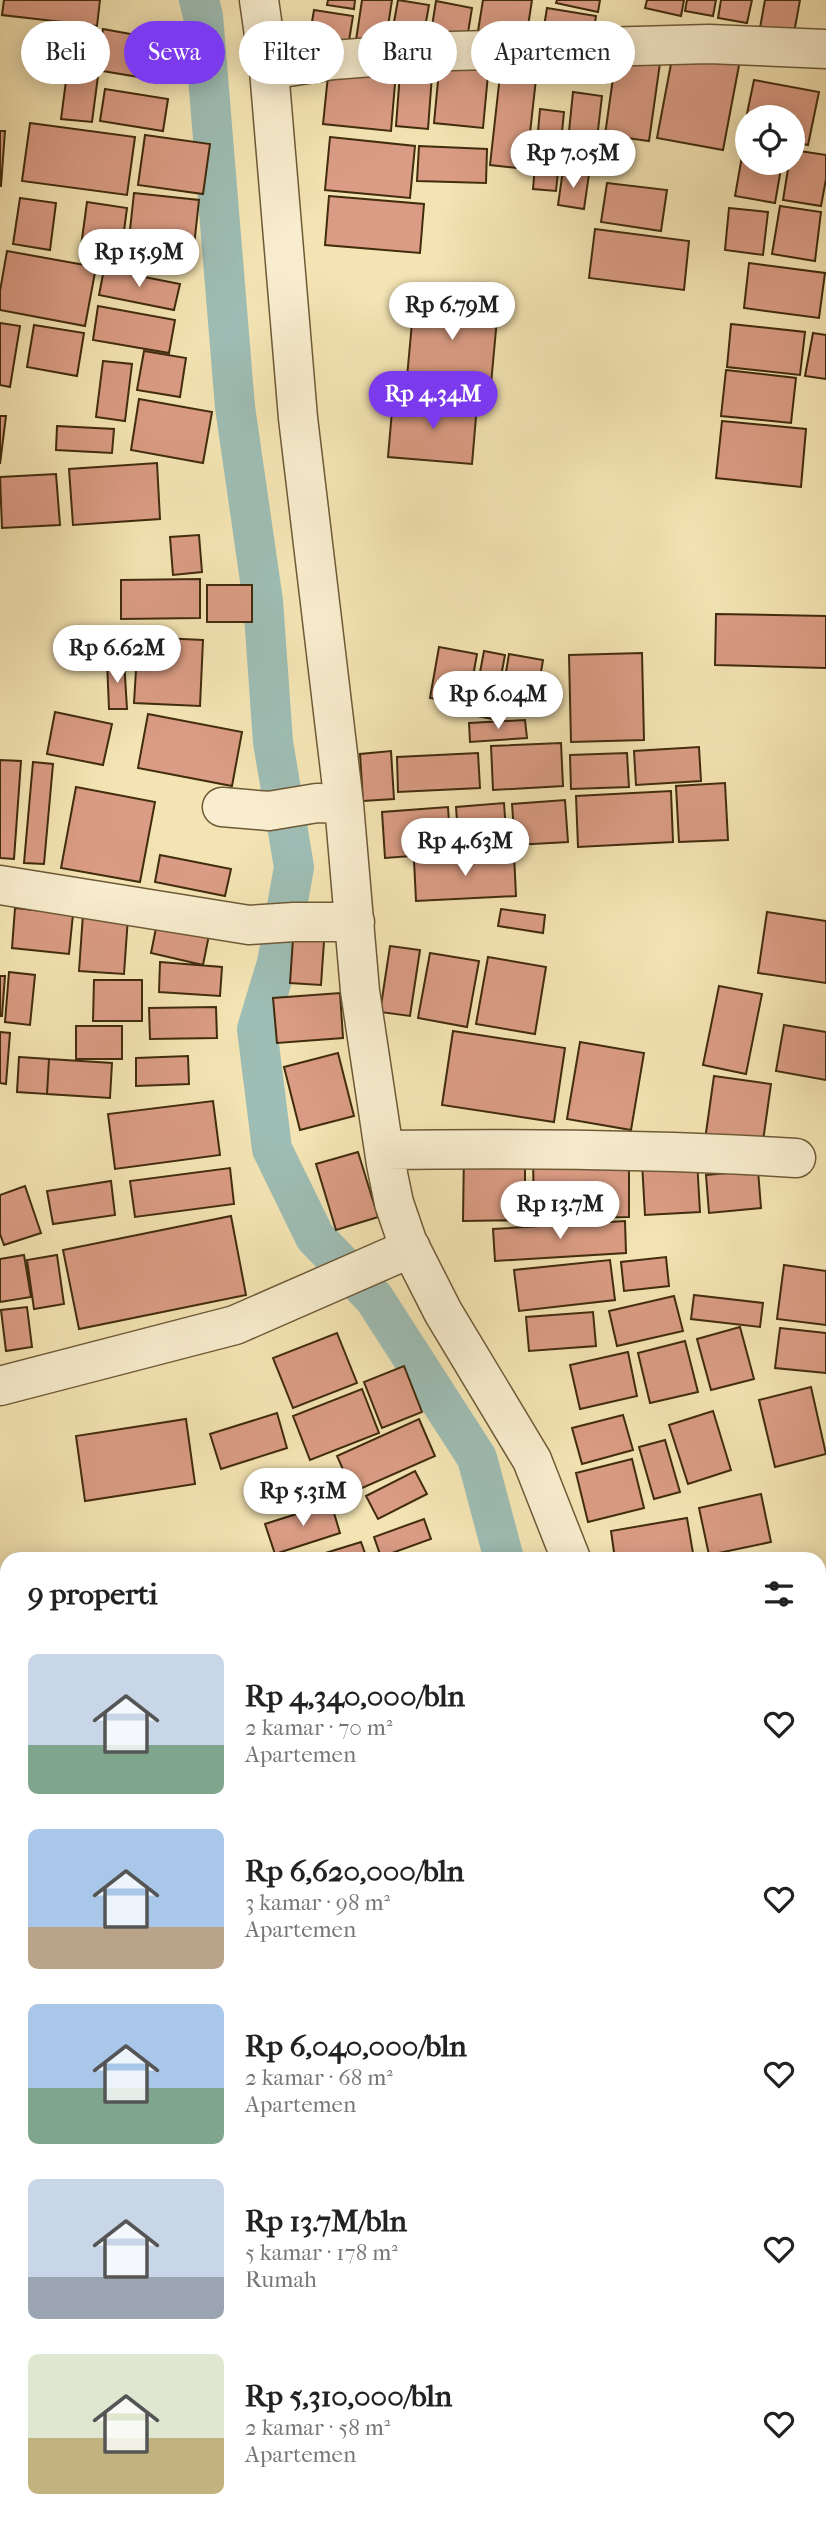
<!DOCTYPE html>
<html lang="id">
<head>
<meta charset="utf-8">
<style>
	:root { --surface:#fff; --page:#f6f6f6; --text:#222; --muted:#767676; --accent:#7c3aed }
	body { margin:0; font-family:"IM FELL French Canon",serif; background:var(--page); color:var(--text); height:100vh; display:flex; flex-direction:column; font-size:26px; white-space:nowrap }
	* { box-sizing:border-box; margin:0 }
	p { font-size:23px; color:var(--muted) }
	.icon { flex:none; width:38px; height:38px; fill:none; stroke:currentColor; stroke-width:2; stroke-linecap:round; stroke-linejoin:round }
	.map { position:relative; flex:1; overflow:hidden }
	.side { position:absolute; left:0px; top:1552px; width:826px; height:975px; display:flex; flex-direction:column; background:var(--surface); border-radius:21px 21px 0 0; box-shadow:0 4px 18px #0003 }
	.side>* { flex:none }
	.banner { position:absolute; left:21px; top:21px; width:784px; height:63px; display:flex; gap:14px }
	.tools { position:absolute; left:735px; top:105px; display:grid; gap:14px }
	.tools a { display:grid; place-items:center; width:70px; height:70px; border-radius:50%; background:var(--surface); box-shadow:0 4px 18px #0003; font-size:35px }
	.price { position:absolute; translate:-50% -60px; padding:0 16px; border-radius:24px; background:#fff; color:#222; font-size:23px; line-height:46px; filter:drop-shadow(0 2px 4px #0008) }
	.price::after { content:''; position:absolute; left:50%; top:42px; width:21px; height:16px; margin-left:-10px; background:inherit; clip-path:polygon(0 0,100% 0,50% 100%) }
	.price.current { background:var(--accent); color:#fff }
	ul { padding:0; list-style:none }
	li { display:flex; align-items:center; gap:21px; height:175px; padding:0 28px }
	li span { display:grid; place-items:center; flex:none; width:196px; height:140px; border-radius:10px; color:#555 }
	li>.icon { margin-inline-start:auto }
	span .icon { width:84px; height:84px; fill:#fffc; stroke-width:1 }
	li b { font-size:30px }
	h2 { display:flex; justify-content:space-between; align-items:center; height:84px; padding:0 28px; font-size:30px }
	.tag { padding:0 24px; border-radius:32px; background:var(--surface); box-shadow:0 4px 18px #0003; font-size:24px; line-height:63px }
	.tag.current { background:var(--accent); color:#fff }
	.map>svg:first-child { display:block }
</style>
</head>
<body>
<div class="map">
<svg width="826" height="2526" viewBox="0 0 826 2526">
	<rect width="100%" height="100%" fill="#f4e4b3"/>
	<filter id="stains"><feTurbulence type="fractalNoise" baseFrequency=".00286" numOctaves="4"/><feColorMatrix values="0 0 0 0 .2 0 0 0 0 .09 0 0 0 0 .02 0 0 0 .5 -.17"/></filter>
	<radialGradient id="worn" r=".72"><stop offset=".6" stop-color="#630" stop-opacity="0"/><stop offset="1" stop-color="#630" stop-opacity=".3"/></radialGradient>
	<g fill="none" stroke-linecap="round" stroke-linejoin="round">
		<path stroke="#9ebdb4" stroke-width="40" d="M199 0 203 16 235 407 263 601 273 742 294 867 277 963 257 1029 272 1149 315 1237 374 1298 477 1458 504 1559
			M389 2520 390 2526"/>
	</g>
	<path fill="#da9c84" stroke="#412c0e" stroke-width="2" d="M4 0H100L97 26 2 15Z
		M328 0H355L354 9 327 5Z
		M362 0H392L384 52 355 47Z
		M398 0 429 5 421 50 390 44Z
		M483 0H532L526 39 478 31Z
		M557 0H600L598 12 556 3Z
		M647 0H684L681 16 645 8Z
		M687 0H716L713 16 685 11Z
		M721 0H752L747 23 718 18Z
		M765 0H800L794 33 760 28Z
		M436 1 472 8 466 45 430 39Z
		M547 8 596 16 592 41 543 33Z
		M314 10 353 16 348 47 309 40Z
		M103 29 164 40 157 80 96 70Z
		M69 31 96 34 90 71 64 67Z
		M674 48 740 60 723 150 657 138Z
		M616 57 660 63 649 141 605 135Z
		M401 60 433 62 428 129 396 126Z
		M440 60 489 64 483 128 434 123Z
		M329 66 396 72 391 131 323 124Z
		M67 73 98 76 92 122 61 119Z
		M500 75 536 79 526 169 490 165Z
		M754 80 819 92 808 145 793 142V117H747V134L743 133Z
		M105 89 168 99 163 131 100 121Z
		M573 92 602 96 594 164 566 161Z
		M540 109 564 112 556 191 533 189Z
		M30 123 135 137 127 195 22 181Z
		M0 131H5L1 186H0Z
		M145 135 210 144 203 194 138 185Z
		M330 137 415 146 410 198 325 190Z
		M744 145H747V163H782L775 203 735 196Z
		M419 146 487 149 486 183 417 181Z
		M793 150 826 155V179L821 206 783 200 789 163H793Z
		M563 170 589 174 584 209 558 205Z
		M607 183 667 190 661 231 601 222Z
		M134 193 199 200 194 246 129 239Z
		M329 196 424 204 420 253 325 245Z
		M20 198 56 203 50 250 13 244Z
		M87 202 127 208 120 261 80 254Z
		M780 206 821 212 815 261 772 254Z
		M729 208 768 212 763 255 725 250Z
		M595 229 689 241 684 290 589 278Z
		M132 242 180 250 176 274 128 267Z
		M7 251 96 267 85 326 0 310V291Z
		M749 263 825 273 819 318 744 308Z
		M104 269 180 284 174 310 99 295Z
		M414 301 498 308 491 384 407 377Z
		M98 306 175 320 169 353 93 340Z
		M0 323 20 326 10 387 0 385Z
		M731 324 805 332 800 375 727 367Z
		M34 325 84 333 77 376 27 367Z
		M813 333 826 335V379L805 376Z
		M144 351 186 358 180 397 137 390Z
		M103 361 132 364 125 421 96 417Z
		M726 370 796 378 791 423 721 416Z
		M139 399 212 412 203 463 131 450Z
		M393 399 477 405 472 464 388 457Z
		M0 416H6L0 464Z
		M722 421 806 429 801 487 716 478Z
		M57 426 114 429 112 453 56 450Z
		M157 463 160 519 73 525 69 469Z
		M56 474 60 525 2 528 0 477Z
		M199 535 202 572 173 575 170 537Z
		M200 579V618L121 619V580Z
		M207 585H252V622H207Z
		M716 614 826 616V668L715 665Z
		M138 637 203 640 200 706 134 703Z
		M439 647 477 654 468 704 430 698Z
		M484 651 505 655 493 719 472 715Z
		M642 653 644 740 571 742 569 655Z
		M509 654 543 660 534 714 500 708Z
		M124 660 127 709H109L107 661Z
		M55 712 112 724 103 765 47 754Z
		M148 714 242 732 232 786 138 768Z
		M525 720 527 738 470 742 469 723Z
		M561 743 563 786 493 790 491 746Z
		M699 747 701 781 636 785 634 751Z
		M391 751 394 799 363 801 360 754Z
		M478 753 480 788 398 792 397 757Z
		M627 753 629 787 571 789 570 755Z
		M0 760 21 761 14 859 0 858Z
		M33 762 53 764 44 864 24 863Z
		M725 783 728 840 679 842 676 786Z
		M76 787 155 802 140 882 61 868Z
		M671 791 673 842 578 847 576 796Z
		M565 800 568 842 515 845 512 804Z
		M504 803 507 845 459 849 456 807Z
		M448 807 451 853 385 858 382 812Z
		M514 854 516 896 416 901 414 860Z
		M160 855 231 869 225 896 155 882Z
		M15 908 73 914 69 954 12 948Z
		M501 909 545 915 543 933 498 926Z
		M767 912 826 921V983L758 973Z
		M83 914 128 917 124 974 79 971Z
		M157 923 209 935 203 965 151 953Z
		M294 924 325 927 321 985 290 983Z
		M390 946 420 950 410 1016 380 1012Z
		M430 953 479 961 467 1027 418 1018Z
		M488 957 546 967 535 1034 476 1024Z
		M160 962 222 967 220 996 159 992Z
		M9 972 35 975 30 1025 5 1022Z
		M0 976H5L2 1016H0Z
		M94 980H142V1021H93Z
		M719 986 762 994 746 1074 703 1065Z
		M340 993 343 1038 277 1043 273 998Z
		M216 1007 217 1038 150 1039 149 1008Z
		M784 1025 826 1032V1080L776 1071Z
		M76 1026H122V1059H76Z
		M453 1031 565 1048 554 1122 442 1105Z
		M0 1032 10 1033 6 1084 0 1083Z
		M580 1042 644 1053 631 1130 567 1119Z
		M338 1053 354 1116 300 1130 284 1067Z
		M188 1056 189 1084 136 1086V1058Z
		M19 1057 49 1059 47 1094 17 1092Z
		M49 1059 112 1063 110 1098 47 1094Z
		M714 1076 771 1084 762 1148 705 1140Z
		M213 1101 220 1155 115 1169 108 1114Z
		M464 1150H525V1220L463 1221Z
		M358 1152 378 1217 336 1230 316 1164Z
		M629 1154V1217L534 1219 533 1155Z
		M697 1160 700 1212 645 1215 642 1163Z
		M230 1168 234 1204 135 1217 130 1181Z
		M758 1170 761 1208 709 1213 706 1175Z
		M111 1181 115 1215 53 1224 47 1191Z
		M25 1186 41 1233 4 1245 0 1234V1195Z
		M231 1216 246 1295 79 1329 63 1250Z
		M625 1221 626 1253 495 1261 493 1229Z
		M24 1255 31 1297 0 1302V1259Z
		M57 1255 64 1304 34 1309 27 1260Z
		M666 1257 669 1286 624 1291 621 1262Z
		M610 1260 615 1300 519 1311 514 1270Z
		M784 1265 826 1271V1325L777 1319Z
		M694 1295 763 1303 760 1327 691 1319Z
		M674 1296 683 1331 617 1346 609 1311Z
		M27 1307 32 1347 6 1351 1 1310Z
		M593 1312 596 1346 529 1351 526 1317Z
		M740 1327 754 1379 711 1390 697 1339Z
		M780 1328 826 1333V1373L775 1368Z
		M337 1333 357 1383 293 1408 273 1358Z
		M685 1341 698 1392 650 1403 638 1353Z
		M628 1352 637 1396 580 1409 570 1365Z
		M404 1366 422 1412 382 1428 364 1382Z
		M811 1387 826 1454 775 1467 759 1400Z
		M362 1389 379 1433 310 1460 293 1416Z
		M713 1411 731 1470 688 1484 669 1425Z
		M277 1413 287 1448 221 1469 210 1434Z
		M623 1415 633 1450 582 1464 572 1428Z
		M186 1419 195 1484 85 1501 76 1436Z
		M419 1419 435 1456 353 1492 337 1456Z
		M665 1440 680 1492 654 1499 639 1447Z
		M632 1459 644 1508 588 1522 576 1473Z
		M415 1471 427 1494 378 1519 366 1496Z
		M761 1494 771 1542 709 1555 699 1508Z
		M331 1503 340 1533 275 1554 265 1524Z
		M687 1518 694 1559H615L611 1531Z
		M424 1519 431 1539 381 1557 374 1537Z
		M361 1542 367 1559H306Z
		M826 1608V1663H819V1609Z
		M7 1670V1699L0 1700V1671Z
		M819 1677H826V1713H819Z
		M819 1718H826V1740H819Z
		M820 1788H826V1809H820Z
		M819 1824 826 1825V1883L819 1882Z
		M819 1936 826 1937V1969L819 1968Z
		M819 2029 826 2030V2063L819 2062Z
		M819 2140 826 2141V2202L819 2201Z
		M819 2215 826 2216V2260L819 2259Z
		M826 2390V2431L820 2430Z
		M819 2459H826V2525L797 2526V2520H819Z
		M195 2520H222L224 2526H176Z
		M242 2520H354L349 2526H244Z
		M461 2520H523V2526H449L448 2521Z
		M749 2520H790V2526H749Z"/>
	<g fill="none" stroke-linecap="round" stroke-linejoin="round">
		<defs>
			<path id="minor" d="M259 0 269 70 298 418 344 804 360 991 386 1164 394 1203 407 1241 443 1312 532 1460 571 1559
				M269 70 333 60 451 51 709 44 826 49
				M222 807 269 811 317 803 344 804
				M0 885 249 925 294 922H355
				M384 1150C522 1148 659 1149 796 1158
				M0 1386 235 1325 411 1248
				M0 1950 7 1988
				M819 2311H825
				M0 2341 7 2342
				M819 2456 826 2455
				M367 2520 369 2526
				M673 2520 674 2526"/>
		</defs>
		<use href="#minor" stroke="#6e5a37" stroke-width="41"/>
		<use href="#minor" stroke="#f8edce" stroke-width="38"/>
	</g>
	<rect width="100%" height="100%" filter="url(#stains)"/>
	<rect width="100%" height="100%" fill="url(#worn)"/>
</svg>
<div class="tools">
<a><svg class="icon" aria-label="locate" viewBox="0 0 24 24"><circle cx="12" cy="12" r="6"/><path d="M12 2v4M12 18v4M2 12h4M18 12h4"/></svg></a>
</div>
<b class="price" style="left:573px;top:190px">Rp 7.05M</b>
<b class="price" style="left:139px;top:289px">Rp 15.9M</b>
<b class="price" style="left:452px;top:342px">Rp 6.79M</b>
<b class="price current" style="left:433px;top:431px">Rp 4.34M</b>
<b class="price" style="left:117px;top:685px">Rp 6.62M</b>
<b class="price" style="left:498px;top:731px">Rp 6.04M</b>
<b class="price" style="left:465px;top:878px">Rp 4.63M</b>
<b class="price" style="left:560px;top:1241px">Rp 13.7M</b>
<b class="price" style="left:303px;top:1528px">Rp 5.31M</b>
<div class="banner">
<a class="tag">Beli</a>
<a class="tag current">Sewa</a>
<a class="tag">Filter</a>
<a class="tag">Baru</a>
<a class="tag">Apartemen</a>
</div>
<section class="side">
<h2>9 properti<svg class="icon" aria-label="filters" viewBox="0 0 24 24"><path d="M4 7h16M4 17h16"/><circle cx="9" cy="7" r="2"/><circle cx="15" cy="17" r="2"/></svg></h2>
<ul>
<li><span style="background:linear-gradient(#c9d6e8 65%,#7fa58c 0)"><svg class="icon" aria-label="home" viewBox="0 0 24 24"><path d="M3 11l9-7 9 7M6 9v11h12V9"/></svg></span><div><b>Rp 4,340,000/bln</b><p>2 kamar · 70 m²</p><p>Apartemen</p></div><svg class="icon" aria-label="heart" viewBox="0 0 24 24"><path d="M12 20l-8-8c-3-5 5-10 8-4 3-6 11-1 8 4z"/></svg></li>
<li><span style="background:linear-gradient(#a9c7e8 70%,#b9a48a 0)"><svg class="icon" aria-label="home" viewBox="0 0 24 24"><path d="M3 11l9-7 9 7M6 9v11h12V9"/></svg></span><div><b>Rp 6,620,000/bln</b><p>3 kamar · 98 m²</p><p>Apartemen</p></div><svg class="icon" aria-label="heart" viewBox="0 0 24 24"><path d="M12 20l-8-8c-3-5 5-10 8-4 3-6 11-1 8 4z"/></svg></li>
<li><span style="background:linear-gradient(#a9c7e8 60%,#7fa58c 0)"><svg class="icon" aria-label="home" viewBox="0 0 24 24"><path d="M3 11l9-7 9 7M6 9v11h12V9"/></svg></span><div><b>Rp 6,040,000/bln</b><p>2 kamar · 68 m²</p><p>Apartemen</p></div><svg class="icon" aria-label="heart" viewBox="0 0 24 24"><path d="M12 20l-8-8c-3-5 5-10 8-4 3-6 11-1 8 4z"/></svg></li>
<li><span style="background:linear-gradient(#c9d6e8 70%,#9aa5b1 0)"><svg class="icon" aria-label="home" viewBox="0 0 24 24"><path d="M3 11l9-7 9 7M6 9v11h12V9"/></svg></span><div><b>Rp 13.7M/bln</b><p>5 kamar · 178 m²</p><p>Rumah</p></div><svg class="icon" aria-label="heart" viewBox="0 0 24 24"><path d="M12 20l-8-8c-3-5 5-10 8-4 3-6 11-1 8 4z"/></svg></li>
<li><span style="background:linear-gradient(#dfe7d0 60%,#c2b280 0)"><svg class="icon" aria-label="home" viewBox="0 0 24 24"><path d="M3 11l9-7 9 7M6 9v11h12V9"/></svg></span><div><b>Rp 5,310,000/bln</b><p>2 kamar · 58 m²</p><p>Apartemen</p></div><svg class="icon" aria-label="heart" viewBox="0 0 24 24"><path d="M12 20l-8-8c-3-5 5-10 8-4 3-6 11-1 8 4z"/></svg></li>
</ul>
</section>
</div>
</body>
</html>
